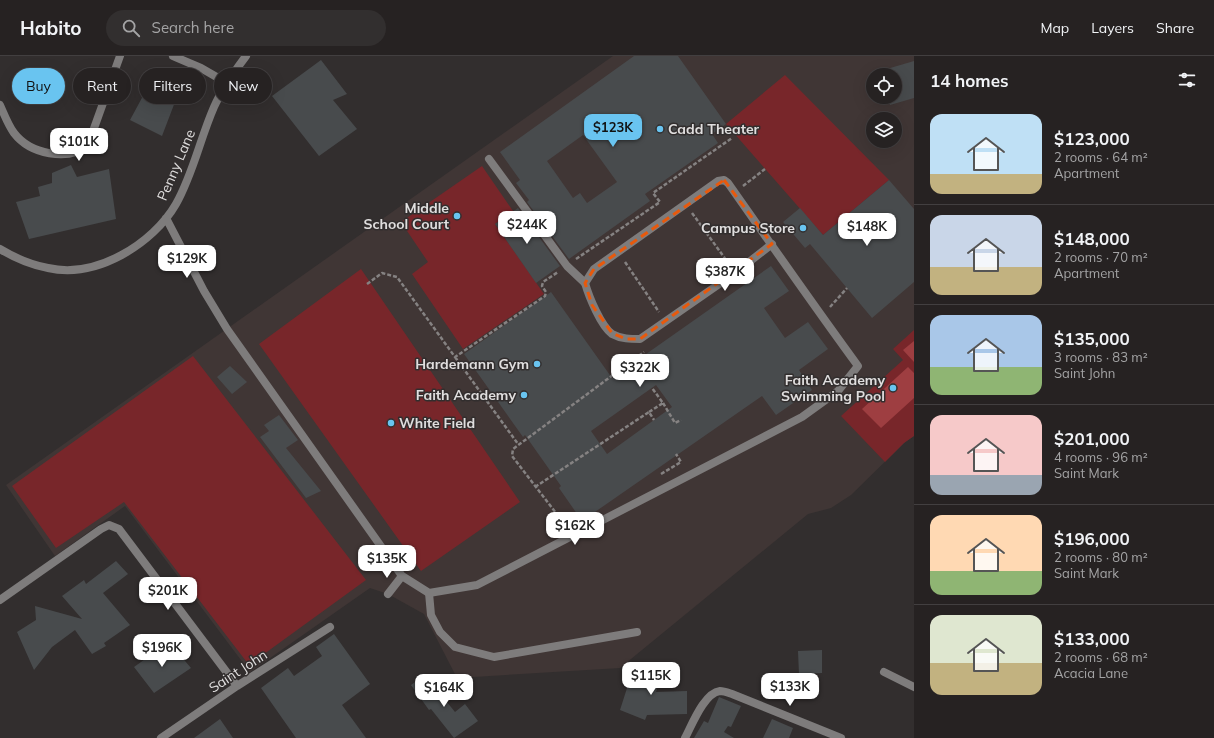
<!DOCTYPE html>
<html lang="en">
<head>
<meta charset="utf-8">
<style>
	:root { --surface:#262222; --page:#322f2f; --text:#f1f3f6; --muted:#a4a4a5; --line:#423f40; --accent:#69c4f0 }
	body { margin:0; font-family:Mulish,sans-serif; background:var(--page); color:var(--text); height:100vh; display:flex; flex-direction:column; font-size:15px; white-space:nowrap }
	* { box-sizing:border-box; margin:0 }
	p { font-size:13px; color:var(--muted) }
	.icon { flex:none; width:22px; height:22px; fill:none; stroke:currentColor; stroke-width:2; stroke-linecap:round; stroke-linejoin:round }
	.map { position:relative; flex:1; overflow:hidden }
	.sheet { display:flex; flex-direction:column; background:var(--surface); width:300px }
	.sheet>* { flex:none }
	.banner { position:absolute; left:12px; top:12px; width:380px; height:36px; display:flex; gap:8px }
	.tools { position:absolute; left:866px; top:12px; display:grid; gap:8px }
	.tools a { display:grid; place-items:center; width:36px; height:36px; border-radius:50%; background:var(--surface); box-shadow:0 4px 16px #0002,0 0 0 1px var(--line); font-size:20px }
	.price { position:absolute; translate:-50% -34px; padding:0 9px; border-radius:8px; background:#fff; color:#222; font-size:13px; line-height:26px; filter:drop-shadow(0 1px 2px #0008) }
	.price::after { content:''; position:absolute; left:50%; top:24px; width:12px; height:9px; margin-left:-6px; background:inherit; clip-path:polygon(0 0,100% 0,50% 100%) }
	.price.selected { background:var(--accent); color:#111 }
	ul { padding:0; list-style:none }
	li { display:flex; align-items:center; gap:12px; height:100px; padding:0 16px }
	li+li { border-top:1px solid var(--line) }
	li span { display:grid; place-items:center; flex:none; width:112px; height:80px; border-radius:12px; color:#555 }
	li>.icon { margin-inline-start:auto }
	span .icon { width:48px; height:48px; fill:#fffc; stroke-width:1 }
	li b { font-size:17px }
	h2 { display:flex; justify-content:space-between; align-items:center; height:48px; padding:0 16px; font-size:17px }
	.chip { padding:0 14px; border-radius:18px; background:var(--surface); box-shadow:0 4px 16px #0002,0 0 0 1px var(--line); font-size:14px; line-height:36px }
	.chip.selected { background:var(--accent); color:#111 }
	header { display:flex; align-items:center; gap:24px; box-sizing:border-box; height:56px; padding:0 20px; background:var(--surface); border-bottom:1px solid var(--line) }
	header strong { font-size:19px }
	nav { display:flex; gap:22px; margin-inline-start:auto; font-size:14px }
	.search { width:280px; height:36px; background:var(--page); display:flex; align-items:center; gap:10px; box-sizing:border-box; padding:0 14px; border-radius:22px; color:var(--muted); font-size:15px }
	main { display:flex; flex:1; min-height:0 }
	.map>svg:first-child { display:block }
</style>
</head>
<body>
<header>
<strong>Habito</strong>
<div class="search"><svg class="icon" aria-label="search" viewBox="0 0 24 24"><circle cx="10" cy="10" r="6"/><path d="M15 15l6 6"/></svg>Search here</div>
<nav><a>Map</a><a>Layers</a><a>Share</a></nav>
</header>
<main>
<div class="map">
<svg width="914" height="682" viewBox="0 0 914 682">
	<rect width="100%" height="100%" fill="#322e2e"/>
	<path fill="#403635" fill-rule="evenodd" d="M613 0H914V380L904 387 851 439 831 452 808 458 620 612 457 622 424 558 388 538 370 532 250 616 125 450 55 500 6 429ZM873 19H895V41H873ZM873 63H895V85H873Z"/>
	<path fill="#78262a" d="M785 19 889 124 823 179 726 68Z
		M482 110 513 155 495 168 544 238 463 293 412 218 428 206 401 166Z
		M361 213 520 446 421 515 259 288Z
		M914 274V380L904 387 885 406 841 360 903 304 893 293Z
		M193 300 366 524 249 609 124 446 56 492 12 430Z"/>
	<path fill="#9e3e41" d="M914 285V306L903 294Z
		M908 311 914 317V342L881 372 862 353Z"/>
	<path fill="#484b4d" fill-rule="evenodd" d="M634 0H678L726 68 712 78 718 87 645 138 650 145 569 203 527 146 529 144 516 127 520 124 500 96ZM583 79 617 126 587 147 580 137 573 142 547 105Z
		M321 4 347 38 333 44 357 73 319 100 272 40Z
		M914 5V42L890 49 887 41H895V19H881L880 15Z
		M157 14 183 25 162 80 130 64Z
		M71 109 77 121 109 113 116 163 29 183 16 146 40 140 38 131 52 127V117Z
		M889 124 914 153V226L872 262 810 188 805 192 783 166 800 152 823 179Z
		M518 152 560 210 536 227 495 168Z
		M771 210 789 235 764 252 785 282 808 266 828 293 799 314 812 334 776 359 762 340 582 465 559 432 561 430 525 379 523 381 464 298 551 236 612 322ZM656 329 672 351 607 398 591 375Z
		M230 310 247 326 232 338 217 321Z
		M279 359 298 384 286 392 321 435 306 442 260 381 269 375 264 369Z
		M116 505 128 518 103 537 130 569 104 587 106 590 92 598 75 574 52 591 34 614 17 576 36 564 35 550 82 563 62 540 84 524 86 528Z
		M334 578 370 628 342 649 366 682H296L261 632 288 612 294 620 322 600 316 591Z
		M169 586 191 612 154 637 134 611Z
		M822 594V617L799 618 798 595Z
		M635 607 663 616 656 636 687 635V658L647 659 645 664 620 654Z
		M425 619 455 656 465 648 478 665 454 682 431 653 429 654 411 629Z
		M719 641 741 650 731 671 728 670 724 676 734 682H694L704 665 708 667Z
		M220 663 233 682H194Z
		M772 663 793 672 789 682H763Z"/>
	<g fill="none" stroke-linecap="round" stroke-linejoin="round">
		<path stroke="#858282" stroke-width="2.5" stroke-dasharray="4 2" stroke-linecap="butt" d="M743 130 765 113
			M692 157 729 208
			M576 203 660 146 653 137 732 82
			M625 206 659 256
			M367 228 382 217 397 221 455 301 545 240 546 236 542 230 543 226 558 216
			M830 251 847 232
			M455 301 518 388
			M663 347 675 367 681 364
			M649 356 663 347 652 332
			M661 418 681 406 676 398
			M535 431 649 356 654 364
			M566 470 512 400 513 393 644 296"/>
		<path stroke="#7e7c7c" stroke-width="8" d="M489 103 567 210 585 227
			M429 537 431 559 440 576 455 591 494 601 637 576"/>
		<path stroke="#7e7c7c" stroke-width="8" d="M173 0 201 12 227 27
			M0 49C4 58 8 69 14 77 30 98 68 106 88 89L120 0
			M166 162 204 235 227 273 402 520 429 537 477 529 802 361 838 335 858 310C814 250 771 188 728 127L724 124 718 125 594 213 585 227C589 241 601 270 612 278 621 283 631 283 640 283L735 217 772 188
			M0 193C15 202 31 209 48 212 96 223 153 188 176 148 193 118 200 83 214 51 222 33 234 16 246 0
			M388 538 402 520
			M0 544 101 473 109 469 119 473 237 630
			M884 616 914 631
			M161 682 237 630 330 571
			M685 682C692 669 704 637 720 635 724 635 729 637 732 638L841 682"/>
	</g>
	<path fill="none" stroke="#e8590c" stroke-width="3" stroke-dasharray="8 5" stroke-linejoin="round" d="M724 124 772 188 640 283H626L612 277 592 249 585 227 594 213Z"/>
	<g fill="#69c4f0" stroke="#322e2e" stroke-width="1.5">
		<circle cx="660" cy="73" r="4"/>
		<circle cx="457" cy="160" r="4"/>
		<circle cx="803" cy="172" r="4"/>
		<circle cx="537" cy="308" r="4"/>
		<circle cx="893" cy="332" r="4"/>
		<circle cx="524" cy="339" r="4"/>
		<circle cx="391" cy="367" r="4"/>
	</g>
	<g text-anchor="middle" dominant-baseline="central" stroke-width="3" stroke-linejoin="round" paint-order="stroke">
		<g font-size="14" font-weight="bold" fill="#e0dede" stroke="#322e2e" text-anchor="end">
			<text x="668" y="73" text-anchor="start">Cadd Theater</text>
			<text x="449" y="152">Middle<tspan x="449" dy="16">School Court</tspan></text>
			<text x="795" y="172">Campus Store</text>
			<text x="529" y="308">Hardemann Gym</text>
			<text x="885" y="324">Faith Academy<tspan x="885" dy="16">Swimming Pool</tspan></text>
			<text x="516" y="339">Faith Academy</text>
			<text x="399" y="367" text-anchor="start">White Field</text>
		</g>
		<g font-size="14" fill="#e0dede" stroke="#322e2e">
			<text transform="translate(176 109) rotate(-67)">Penny Lane</text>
			<text transform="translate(238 615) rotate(-33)">Saint John</text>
		</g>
	</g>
</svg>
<div class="tools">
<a><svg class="icon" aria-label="locate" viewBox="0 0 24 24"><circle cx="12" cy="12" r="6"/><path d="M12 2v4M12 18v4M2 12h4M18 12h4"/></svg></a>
<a><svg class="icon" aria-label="layers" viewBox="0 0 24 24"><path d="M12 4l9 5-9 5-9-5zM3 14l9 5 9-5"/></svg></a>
</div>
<b class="price selected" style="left:613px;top:92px">$123K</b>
<b class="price" style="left:79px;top:106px">$101K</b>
<b class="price" style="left:527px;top:189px">$244K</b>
<b class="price" style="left:867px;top:191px">$148K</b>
<b class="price" style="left:187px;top:223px">$129K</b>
<b class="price" style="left:725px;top:236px">$387K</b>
<b class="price" style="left:640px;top:332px">$322K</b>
<b class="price" style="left:575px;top:490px">$162K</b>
<b class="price" style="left:387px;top:523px">$135K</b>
<b class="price" style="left:168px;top:555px">$201K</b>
<b class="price" style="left:162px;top:612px">$196K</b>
<b class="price" style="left:651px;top:640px">$115K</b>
<b class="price" style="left:790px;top:651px">$133K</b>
<b class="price" style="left:444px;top:652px">$164K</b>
<div class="banner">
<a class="chip selected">Buy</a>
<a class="chip">Rent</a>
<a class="chip">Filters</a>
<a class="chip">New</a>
</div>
</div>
<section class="sheet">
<h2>14 homes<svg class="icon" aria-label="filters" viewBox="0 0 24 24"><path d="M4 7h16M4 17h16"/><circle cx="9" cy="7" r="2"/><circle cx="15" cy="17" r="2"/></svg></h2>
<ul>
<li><span style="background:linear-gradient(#bfe0f5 75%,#c2b280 0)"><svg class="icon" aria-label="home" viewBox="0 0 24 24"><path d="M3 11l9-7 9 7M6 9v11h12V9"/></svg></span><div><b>$123,000</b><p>2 rooms · 64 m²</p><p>Apartment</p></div></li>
<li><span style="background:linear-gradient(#c9d6e8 65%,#c2b280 0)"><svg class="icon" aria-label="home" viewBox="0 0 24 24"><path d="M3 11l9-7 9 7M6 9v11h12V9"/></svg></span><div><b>$148,000</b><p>2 rooms · 70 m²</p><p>Apartment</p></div></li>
<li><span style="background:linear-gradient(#a9c7e8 65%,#8fb573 0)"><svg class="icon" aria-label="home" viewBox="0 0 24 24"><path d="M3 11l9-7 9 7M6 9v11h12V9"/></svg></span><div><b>$135,000</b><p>3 rooms · 83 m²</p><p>Saint John</p></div></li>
<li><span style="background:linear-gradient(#f6c9c9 75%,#9aa5b1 0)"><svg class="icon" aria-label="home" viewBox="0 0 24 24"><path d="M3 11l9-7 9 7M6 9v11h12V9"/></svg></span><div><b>$201,000</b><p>4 rooms · 96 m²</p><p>Saint Mark</p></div></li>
<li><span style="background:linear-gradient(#ffd9b3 70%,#8fb573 0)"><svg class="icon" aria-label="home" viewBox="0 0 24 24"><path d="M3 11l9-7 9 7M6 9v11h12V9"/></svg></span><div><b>$196,000</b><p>2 rooms · 80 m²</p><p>Saint Mark</p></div></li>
<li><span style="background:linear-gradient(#dfe7d0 60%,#c2b280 0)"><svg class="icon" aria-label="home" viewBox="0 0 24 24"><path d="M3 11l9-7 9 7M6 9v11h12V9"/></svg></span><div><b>$133,000</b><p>2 rooms · 68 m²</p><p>Acacia Lane</p></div></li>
</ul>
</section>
</main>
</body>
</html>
